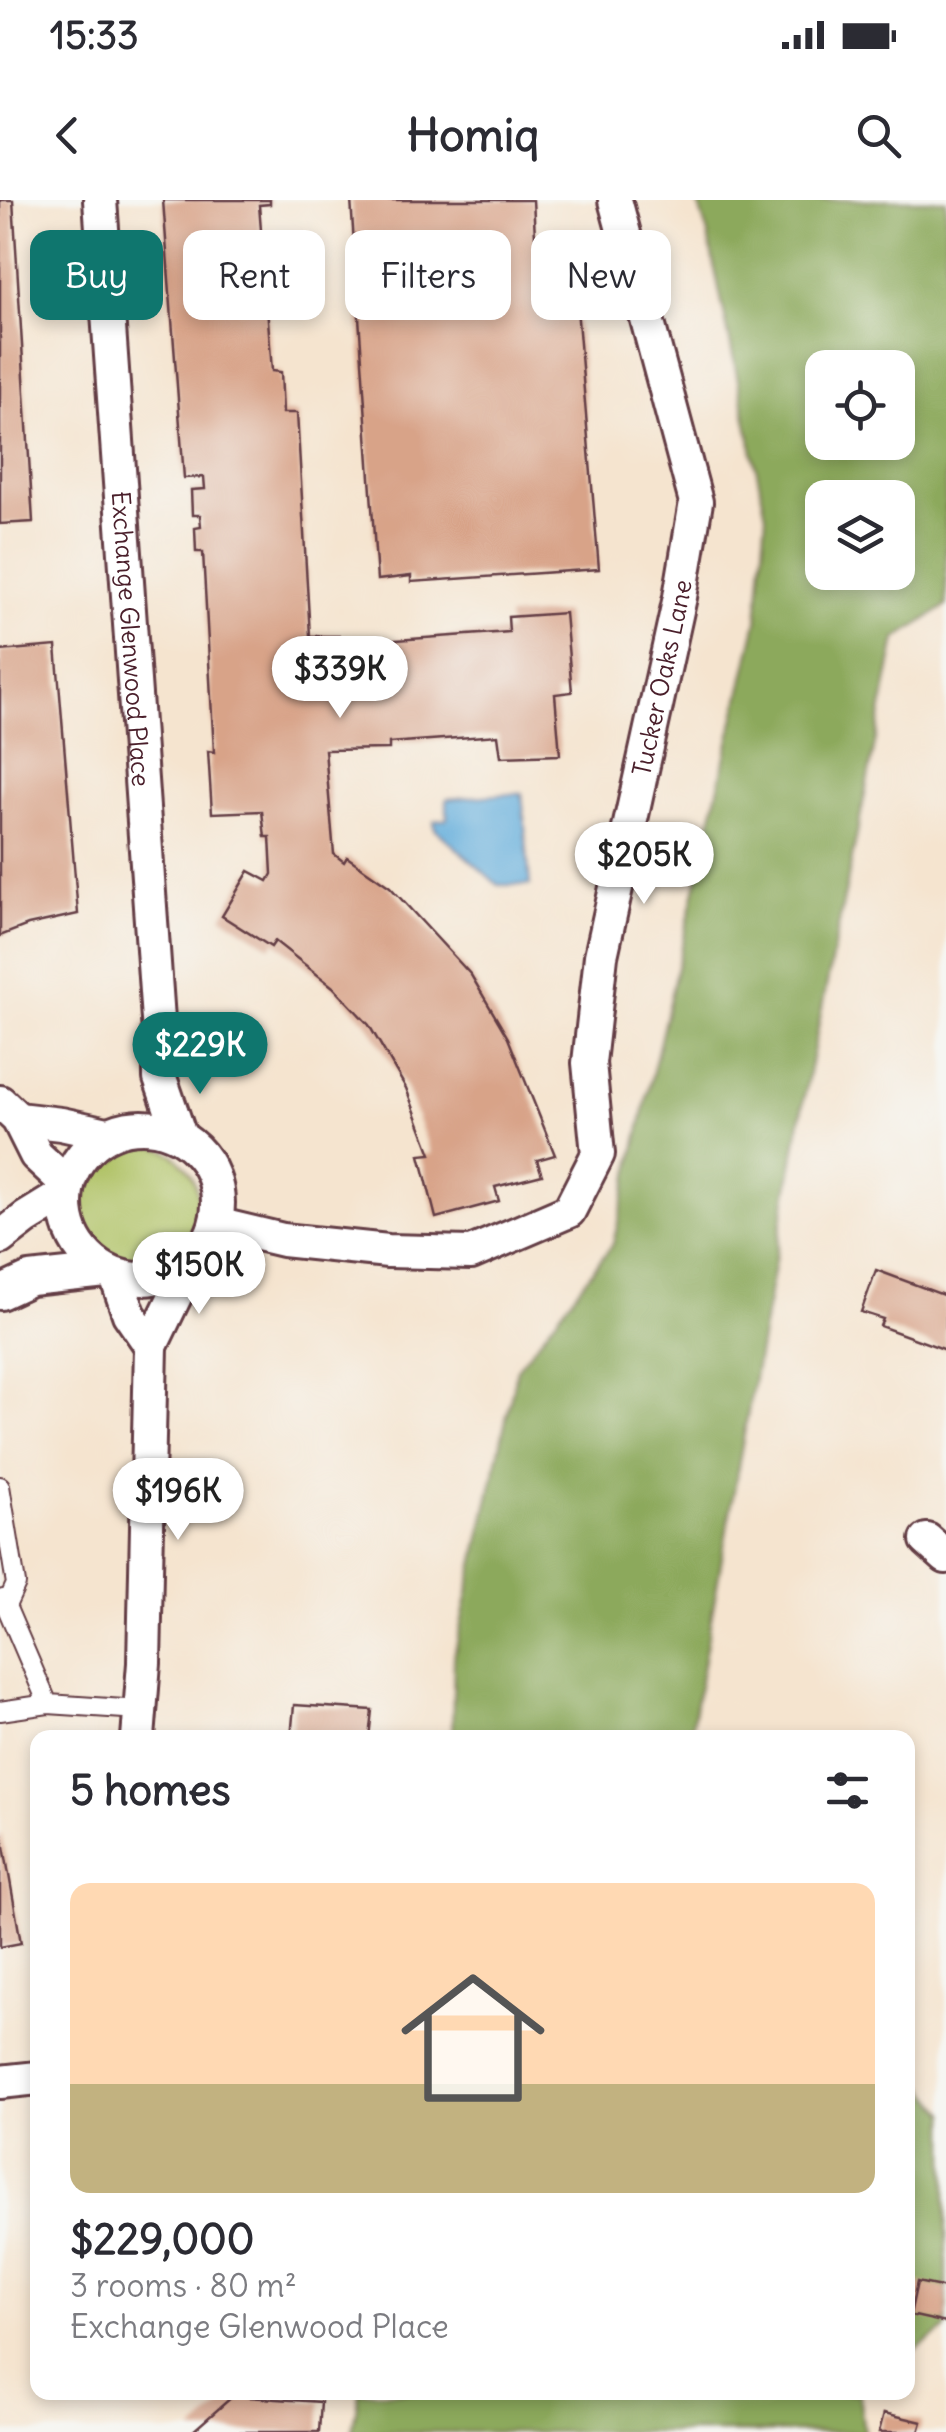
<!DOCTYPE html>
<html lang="en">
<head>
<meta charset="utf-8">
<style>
	:root { --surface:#fff; --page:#f2f2f3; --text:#2b2b33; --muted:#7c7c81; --line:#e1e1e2; --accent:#0f766e }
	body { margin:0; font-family:Delius,sans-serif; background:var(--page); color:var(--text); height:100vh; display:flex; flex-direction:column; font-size:38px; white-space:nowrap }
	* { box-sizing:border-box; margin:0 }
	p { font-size:32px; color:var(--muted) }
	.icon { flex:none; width:55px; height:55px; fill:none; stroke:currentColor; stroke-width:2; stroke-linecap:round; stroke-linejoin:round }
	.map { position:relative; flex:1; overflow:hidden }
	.side { position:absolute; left:30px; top:1530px; width:885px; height:670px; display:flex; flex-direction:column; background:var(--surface); border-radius:20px; box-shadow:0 5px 15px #0003 }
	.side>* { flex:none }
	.guide { position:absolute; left:30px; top:30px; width:888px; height:90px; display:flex; gap:20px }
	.controls { position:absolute; left:805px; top:150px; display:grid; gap:20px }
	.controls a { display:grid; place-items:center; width:110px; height:110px; border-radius:20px; background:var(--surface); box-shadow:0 5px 15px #0003; font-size:50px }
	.price { position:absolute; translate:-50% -85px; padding:0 22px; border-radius:35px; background:#fff; color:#222; font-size:32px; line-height:65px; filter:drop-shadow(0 2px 5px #0008) }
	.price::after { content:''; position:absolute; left:50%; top:60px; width:30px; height:22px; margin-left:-15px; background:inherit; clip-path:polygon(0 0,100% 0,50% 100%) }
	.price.active { background:var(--accent); color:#fff }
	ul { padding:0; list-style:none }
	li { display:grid; align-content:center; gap:20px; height:530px; padding:0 40px }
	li+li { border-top:2px solid var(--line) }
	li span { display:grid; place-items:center; height:310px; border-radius:20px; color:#555 }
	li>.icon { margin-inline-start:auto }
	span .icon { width:180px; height:180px; fill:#fffc; stroke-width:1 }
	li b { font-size:42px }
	h2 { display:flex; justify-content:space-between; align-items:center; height:120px; padding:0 40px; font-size:42px }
	.tag { padding:0 35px; border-radius:20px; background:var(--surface); box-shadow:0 5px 15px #0003; font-size:35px; line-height:90px }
	.tag.active { background:var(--accent); color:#fff }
	.status { display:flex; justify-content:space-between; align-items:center; height:70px; padding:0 50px; background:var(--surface); direction:ltr }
	.status svg { height:28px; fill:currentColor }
	header { display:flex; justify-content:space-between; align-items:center; height:130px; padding:0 40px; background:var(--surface); font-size:45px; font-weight:700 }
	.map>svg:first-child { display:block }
</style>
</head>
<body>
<div class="status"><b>15:33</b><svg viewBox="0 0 49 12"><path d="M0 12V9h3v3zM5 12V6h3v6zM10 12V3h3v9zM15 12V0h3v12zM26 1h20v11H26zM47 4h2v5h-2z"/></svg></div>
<header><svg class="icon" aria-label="back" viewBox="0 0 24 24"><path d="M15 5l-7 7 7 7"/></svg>Homiq<svg class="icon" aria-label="search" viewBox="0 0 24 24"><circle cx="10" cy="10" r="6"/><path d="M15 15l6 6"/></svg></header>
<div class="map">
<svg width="946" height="2232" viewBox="0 0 946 2232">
	<rect width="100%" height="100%" fill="#f6f6f2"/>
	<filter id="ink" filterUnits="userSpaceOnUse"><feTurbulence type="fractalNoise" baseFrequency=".01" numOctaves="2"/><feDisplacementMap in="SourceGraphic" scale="20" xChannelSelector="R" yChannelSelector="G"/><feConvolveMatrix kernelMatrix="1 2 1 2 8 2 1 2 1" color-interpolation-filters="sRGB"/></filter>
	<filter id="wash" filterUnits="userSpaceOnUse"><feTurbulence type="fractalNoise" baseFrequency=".0048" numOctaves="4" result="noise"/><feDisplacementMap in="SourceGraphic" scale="40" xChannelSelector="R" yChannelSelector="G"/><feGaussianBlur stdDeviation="2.25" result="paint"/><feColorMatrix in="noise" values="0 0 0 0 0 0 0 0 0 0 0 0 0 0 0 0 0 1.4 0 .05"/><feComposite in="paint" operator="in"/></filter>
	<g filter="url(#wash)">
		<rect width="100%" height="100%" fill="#f5e4cf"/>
		<path fill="#b1c367" stroke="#7e7149" stroke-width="2.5" d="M80 1003a59 59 0 1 1 118 0a59 59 0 1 1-118 0Z"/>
		<path fill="#8ca95c" stroke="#6b6444" stroke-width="2.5" fill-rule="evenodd" d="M697 0H946V406L896 439 804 898 690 1537H452L454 1456 517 1169 613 1044 757 421 766 315 707 31ZM822 168H898V242H822ZM822 298H898V372H822Z
			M908 1867 946 1913V2129L908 2155Z
			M359 2192 859 2193 864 2232H352Z"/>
		<path fill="#64addb" stroke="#576683" stroke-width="2.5" d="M522 593 530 685H498L435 629 434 621 447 619V599Z"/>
		<g id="blocks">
			<path fill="#d8a388" d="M0 0H13L33 322 0 324Z
				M163 0H270V4L259 5 272 171 281 172 283 213H297L310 436H339L340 444 509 432 508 417 565 413 572 492 555 494 560 555 501 557 498 535 389 543V549L325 550 334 654 344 662 347 657 390 687 471 775 508 838 555 955 537 960 542 975 495 987 499 1001 436 1018 420 955 431 954 406 888 369 825 333 787 275 741 271 747 222 716 249 671 268 681 272 674 270 637H265L262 611 212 613 208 551 214 552 203 352H196L195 328 201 327 200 315H192L191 290 205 289 204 277 184 278Z
				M351 0H533L539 109 577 108 599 369 411 382V376L377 380Z
				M56 446 78 714 28 725 0 736V451Z
				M876 1070 946 1096V1150L880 1126 883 1119 861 1112Z
				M294 1505 372 1510 369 1538H291Z
				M0 1635H2L21 1743 0 1747Z
				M917 2082 946 2088V2123L910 2115Z
				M233 2196 321 2202 319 2232H192Z
				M884 2213 922 2222 919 2232H879Z"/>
		</g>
	</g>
	<g filter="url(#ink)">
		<use href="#blocks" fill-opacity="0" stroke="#643d44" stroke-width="2.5"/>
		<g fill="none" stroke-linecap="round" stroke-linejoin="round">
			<defs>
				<path id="lane" d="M0 1286 16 1384 6 1406
					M3 1399 48 1504
					M0 1511 48 1504 140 1510"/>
				<g id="street">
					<path id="s1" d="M100 0 160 848V878L180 936"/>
					<path d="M0 902 18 919 36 955 67 984"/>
					<path d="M18 919 61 924 107 934"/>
					<circle cx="142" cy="1003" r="76"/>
					<path id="s2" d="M216 1024 283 1040 388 1051 471 1053 569 1011 598 954 589 863 601 756 680 397 696 302 615 0"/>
					<path d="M0 1038 26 1018 65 994"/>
					<path d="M116 1076 129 1114 151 1146"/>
					<path d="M0 1093 30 1079 106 1071"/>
					<path d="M927 1340 946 1357"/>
					<path d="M138 1538 144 1463 151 1146 192 1061"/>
					<path d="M0 1882 38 1878"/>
				</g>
			</defs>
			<use href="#lane" stroke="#643d44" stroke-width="22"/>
			<use href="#street" stroke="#643d44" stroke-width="38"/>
			<use href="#lane" stroke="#fff" stroke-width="18"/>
			<use href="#street" stroke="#fff" stroke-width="32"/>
		</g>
	</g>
	<g text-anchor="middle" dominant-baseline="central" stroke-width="8" stroke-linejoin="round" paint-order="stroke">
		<g font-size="25" fill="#4a1f2b" stroke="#f6f6f2">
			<text stroke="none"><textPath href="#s1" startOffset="440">Exchange Glenwood Place</textPath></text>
			<text stroke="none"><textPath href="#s2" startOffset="912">Tucker Oaks Lane</textPath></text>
		</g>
	</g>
</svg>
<div class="controls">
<a><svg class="icon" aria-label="locate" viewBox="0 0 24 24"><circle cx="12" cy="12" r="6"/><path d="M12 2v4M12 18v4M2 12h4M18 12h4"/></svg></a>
<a><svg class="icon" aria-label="layers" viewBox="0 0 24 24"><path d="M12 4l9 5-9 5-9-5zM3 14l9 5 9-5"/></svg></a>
</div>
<b class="price" style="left:340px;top:521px">$339K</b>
<b class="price" style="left:644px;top:707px">$205K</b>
<b class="price active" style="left:200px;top:897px">$229K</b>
<b class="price" style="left:199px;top:1117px">$150K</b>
<b class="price" style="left:178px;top:1343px">$196K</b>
<div class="guide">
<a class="tag active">Buy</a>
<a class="tag">Rent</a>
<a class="tag">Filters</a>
<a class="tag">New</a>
</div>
<section class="side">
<h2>5 homes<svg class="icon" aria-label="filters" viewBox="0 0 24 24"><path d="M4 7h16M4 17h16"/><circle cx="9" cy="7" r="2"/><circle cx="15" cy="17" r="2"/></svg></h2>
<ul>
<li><span style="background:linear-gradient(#ffd9b3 65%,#c2b280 0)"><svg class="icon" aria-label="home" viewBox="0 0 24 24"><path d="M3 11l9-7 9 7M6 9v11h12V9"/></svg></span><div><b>$229,000</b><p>3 rooms · 80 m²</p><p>Exchange Glenwood Place</p></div></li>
</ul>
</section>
</div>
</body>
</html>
